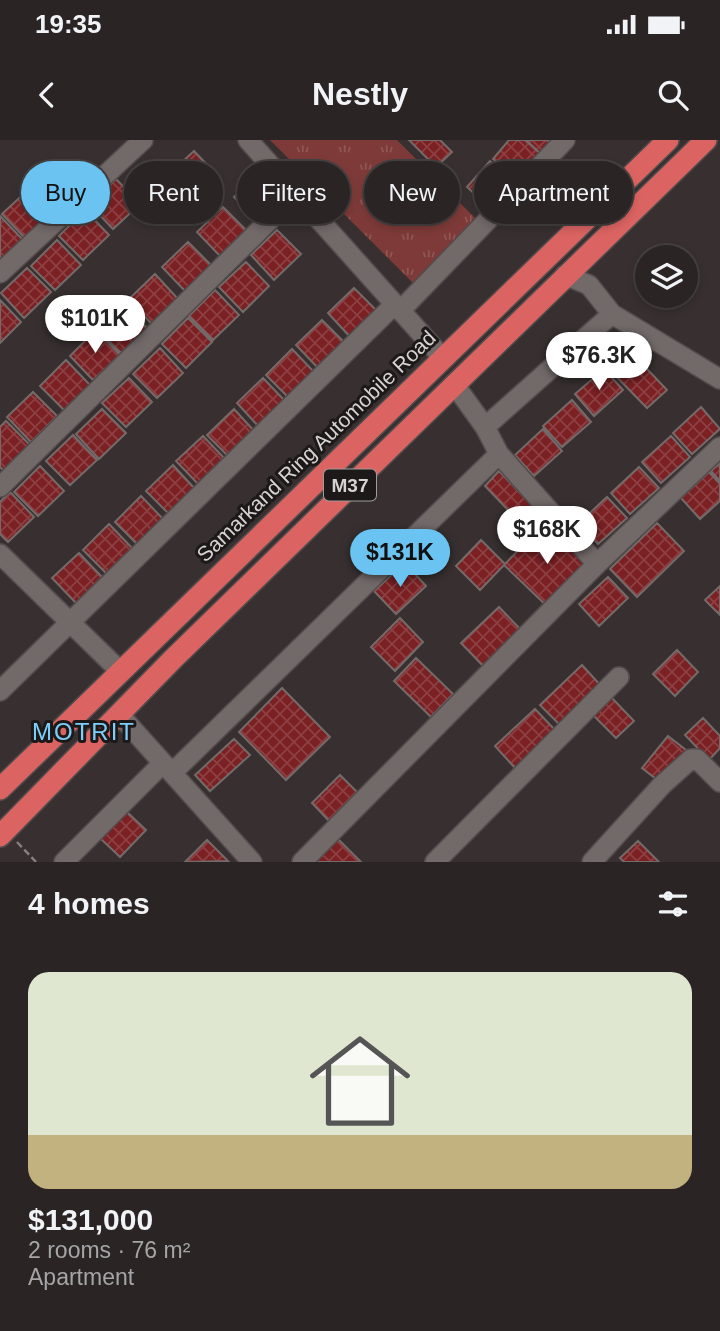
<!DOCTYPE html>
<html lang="en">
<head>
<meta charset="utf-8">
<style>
	:root { --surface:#2a2424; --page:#322c2c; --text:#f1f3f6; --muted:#a5a4a6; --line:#464141; --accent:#6ac3f1 }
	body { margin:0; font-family:Arial,sans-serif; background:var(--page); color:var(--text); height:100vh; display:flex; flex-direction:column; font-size:26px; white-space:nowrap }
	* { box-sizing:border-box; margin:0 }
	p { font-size:23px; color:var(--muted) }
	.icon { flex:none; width:38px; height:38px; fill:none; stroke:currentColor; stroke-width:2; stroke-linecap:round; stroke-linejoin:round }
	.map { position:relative; height:722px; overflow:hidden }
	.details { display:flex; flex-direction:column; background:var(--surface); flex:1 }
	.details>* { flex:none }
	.banner { position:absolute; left:21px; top:21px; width:679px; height:63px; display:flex; gap:14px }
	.tools { position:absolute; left:635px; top:105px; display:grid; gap:14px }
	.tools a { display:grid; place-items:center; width:63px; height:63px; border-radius:50%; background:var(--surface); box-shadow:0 4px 10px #0003,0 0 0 2px var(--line); font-size:35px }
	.price { position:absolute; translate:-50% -60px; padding:0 16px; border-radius:24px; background:#fff; color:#222; font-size:23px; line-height:46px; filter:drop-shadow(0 2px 4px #0008) }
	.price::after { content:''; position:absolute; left:50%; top:42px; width:21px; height:16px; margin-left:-10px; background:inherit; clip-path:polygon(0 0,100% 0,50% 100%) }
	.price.active { background:var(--accent); color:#111 }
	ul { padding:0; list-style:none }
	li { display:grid; align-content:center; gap:14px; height:371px; padding:0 28px }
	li+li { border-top:2px solid var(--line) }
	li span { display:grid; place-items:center; height:217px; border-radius:21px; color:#555 }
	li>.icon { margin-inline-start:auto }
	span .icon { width:126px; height:126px; fill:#fffc; stroke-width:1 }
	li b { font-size:30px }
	h2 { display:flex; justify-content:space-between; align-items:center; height:84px; padding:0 28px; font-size:30px }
	.chip { padding:0 24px; border-radius:32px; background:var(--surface); box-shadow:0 4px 10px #0003,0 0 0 2px var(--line); font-size:24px; line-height:63px }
	.chip.active { background:var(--accent); color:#111 }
	.status { display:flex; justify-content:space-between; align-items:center; height:49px; padding:0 35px; background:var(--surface); direction:ltr }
	.status svg { height:19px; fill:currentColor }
	header { display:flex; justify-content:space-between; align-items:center; height:91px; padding:0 28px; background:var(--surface); font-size:32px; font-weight:800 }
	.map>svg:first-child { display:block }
</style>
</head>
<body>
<div class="status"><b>19:35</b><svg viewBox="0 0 49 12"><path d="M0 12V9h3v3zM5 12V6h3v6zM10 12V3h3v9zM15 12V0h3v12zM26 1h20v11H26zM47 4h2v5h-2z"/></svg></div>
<header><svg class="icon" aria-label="back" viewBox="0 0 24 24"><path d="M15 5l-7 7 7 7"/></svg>Nestly<svg class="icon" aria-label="search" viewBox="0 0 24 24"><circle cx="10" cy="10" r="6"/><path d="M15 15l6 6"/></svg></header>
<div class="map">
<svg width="720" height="722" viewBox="0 0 720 722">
	<defs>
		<pattern id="grass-tufts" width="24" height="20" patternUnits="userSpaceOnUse" patternTransform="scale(1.75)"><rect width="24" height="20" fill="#7d3a38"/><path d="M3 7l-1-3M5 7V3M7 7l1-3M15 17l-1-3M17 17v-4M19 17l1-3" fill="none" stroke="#8f5654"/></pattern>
		<pattern id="building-cross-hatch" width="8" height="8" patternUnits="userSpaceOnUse" patternTransform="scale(1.75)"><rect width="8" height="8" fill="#7b2023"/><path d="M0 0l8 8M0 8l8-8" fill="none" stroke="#8d4042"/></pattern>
	</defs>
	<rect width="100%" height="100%" fill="#383030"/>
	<path fill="url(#grass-tufts)" d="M270 0H397L480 83 416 146Z"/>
	<path fill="url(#building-cross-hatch)" stroke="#736a69" stroke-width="2" d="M409 0H440L452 12 436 27Z
		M509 0H525L544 17 520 44 493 19Z
		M526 0H561L545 18Z
		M194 11 216 34 188 60 166 37Z
		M490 21 518 46 494 72 467 47Z
		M260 31 284 56 257 81 234 57Z
		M116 39 140 64 113 89 90 65Z
		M29 49 53 73 26 99 2 74Z
		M223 67 247 91 221 117 197 92Z
		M85 70 109 95 83 120 59 96Z
		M0 76 24 101 0 124Z
		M277 90 301 114 274 140 251 115Z
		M57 100 81 125 55 150 31 126Z
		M188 102 212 126 186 152 162 127Z
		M246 122 269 146 243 172 219 147Z
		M27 128 51 152 24 178 1 153Z
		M155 134 178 159 152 184 128 160Z
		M354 148 378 172 351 198 328 173Z
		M215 150 239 175 213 200 189 176Z
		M0 160 21 182 0 203Z
		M124 163 147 188 121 213 97 189Z
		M188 178 212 202 186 228 162 204Z
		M322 180 346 204 320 230 296 205Z
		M96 190 120 215 93 240 70 216Z
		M626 207 667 250 647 268 606 226Z
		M160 208 183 233 157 258 133 234Z
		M292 209 316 234 290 259 266 235Z
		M66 220 90 245 64 270 40 246Z
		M604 229 623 250 594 276 575 254Z
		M129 238 152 262 126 287 102 263Z
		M263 238 286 262 260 288 237 263Z
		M33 252 57 276 31 302 7 277Z
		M572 260 591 282 562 307 543 286Z
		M701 267 720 289 692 314 673 293Z
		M102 269 126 293 99 319 76 294Z
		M234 269 257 294 231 319 207 295Z
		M6 281 30 305 4 331 0 327V287Z
		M543 289 562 311 534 336 515 315Z
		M73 295 97 320 70 345 46 321Z
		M203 296 226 320 200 346 176 321Z
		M671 296 690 317 661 343 642 322Z
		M720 323V341L711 331Z
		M173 325 196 350 170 375 146 351Z
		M40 326 64 351 38 376 14 352Z
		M639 327 659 348 630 374 611 353Z
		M499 331 544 378 529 392 485 346Z
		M709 332 720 344V361L700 379 681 358Z
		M10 352 34 377 8 402 0 394V362Z
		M141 356 165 381 139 406 115 382Z
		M607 357 627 378 598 404 579 383Z
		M545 383 591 428 550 469 504 425Z
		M657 383 684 411 637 457 610 429Z
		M109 384 133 409 107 434 83 410Z
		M481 400 505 424 480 450 456 426Z
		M79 413 102 437 76 463 52 438Z
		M405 423 426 446 396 474 374 451Z
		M608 437 628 458 599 486 579 464Z
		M720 446V475L705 460Z
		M499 467 524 493 486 529 461 503Z
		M400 478 423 502 395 531 371 507Z
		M677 510 698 532 675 556 653 534Z
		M416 518 453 554 431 577 394 541Z
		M582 525 602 547 561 586 540 565Z
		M282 548 330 597 286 640 239 592Z
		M610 556 634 581 616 598 592 574Z
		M535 569 556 591 515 628 495 606Z
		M703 578 720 596V608L709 620 685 595Z
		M668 596 686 610 660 642 642 628Z
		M234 599 250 615 210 651 195 635Z
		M340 635 361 656 332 684 312 663Z
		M126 671 146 690 120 717 100 698Z
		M338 699 361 722H315Z
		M207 700 228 721 185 722Z
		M638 701 659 722H624L620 718Z"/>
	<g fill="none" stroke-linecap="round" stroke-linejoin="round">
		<defs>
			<path id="minor" d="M248 0 442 217
				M0 133 143 0
				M565 135 589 145 612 174 720 239
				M400 171 565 0
				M454 244 485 287 499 314 597 424
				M485 287 612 174
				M0 347 297 53
				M0 414 119 530
				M0 551 394 165
				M119 574 252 722
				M172 633 499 314
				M64 722 163 623
				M302 722 597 424 720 307
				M435 722 619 537
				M592 722 662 645 691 619H697L720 642"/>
			<path id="highway" d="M0 649 668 0
				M0 696 173 519 706 0"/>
		</defs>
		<use href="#minor" stroke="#534c4c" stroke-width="22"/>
		<use href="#highway" stroke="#534c4c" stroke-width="24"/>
		<path stroke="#857f7f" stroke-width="2.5" stroke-dasharray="7 3.5" stroke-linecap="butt" d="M17 702 36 722"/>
		<use href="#minor" stroke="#726969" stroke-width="19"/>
		<use href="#highway" stroke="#db6462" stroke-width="21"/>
	</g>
	<g text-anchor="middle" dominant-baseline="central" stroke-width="6" stroke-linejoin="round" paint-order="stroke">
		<rect fill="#1d1919" stroke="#a09b9b" stroke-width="2" x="324" y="329.5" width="52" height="31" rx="5"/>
		<g font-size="19" font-weight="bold" fill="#d8d3d3">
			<text x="350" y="345">M37</text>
		</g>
		<g font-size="21" fill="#d8d3d3" stroke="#1d1919">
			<text transform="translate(316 306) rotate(-44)">Samarkand Ring Automobile Road</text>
		</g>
		<g font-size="24" letter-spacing="2" fill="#7dcef9" stroke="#1d1919">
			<text x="84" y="591">MOTRIT</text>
		</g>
	</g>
</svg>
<div class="tools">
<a><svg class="icon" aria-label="layers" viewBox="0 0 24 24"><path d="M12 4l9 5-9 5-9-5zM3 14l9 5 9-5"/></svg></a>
</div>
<b class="price" style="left:95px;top:215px">$101K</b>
<b class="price" style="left:599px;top:252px">$76.3K</b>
<b class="price" style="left:547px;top:426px">$168K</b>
<b class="price active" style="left:400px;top:449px">$131K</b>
<div class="banner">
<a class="chip active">Buy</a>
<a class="chip">Rent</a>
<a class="chip">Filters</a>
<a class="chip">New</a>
<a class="chip">Apartment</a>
</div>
</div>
<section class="details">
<h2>4 homes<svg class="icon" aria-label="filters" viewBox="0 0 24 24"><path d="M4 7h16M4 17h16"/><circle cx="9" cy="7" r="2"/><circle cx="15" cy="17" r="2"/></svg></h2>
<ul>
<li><span style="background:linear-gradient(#dfe7d0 75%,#c2b280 0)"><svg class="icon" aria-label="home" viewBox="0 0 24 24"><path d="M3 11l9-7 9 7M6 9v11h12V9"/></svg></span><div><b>$131,000</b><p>2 rooms · 76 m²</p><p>Apartment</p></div></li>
</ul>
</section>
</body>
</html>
